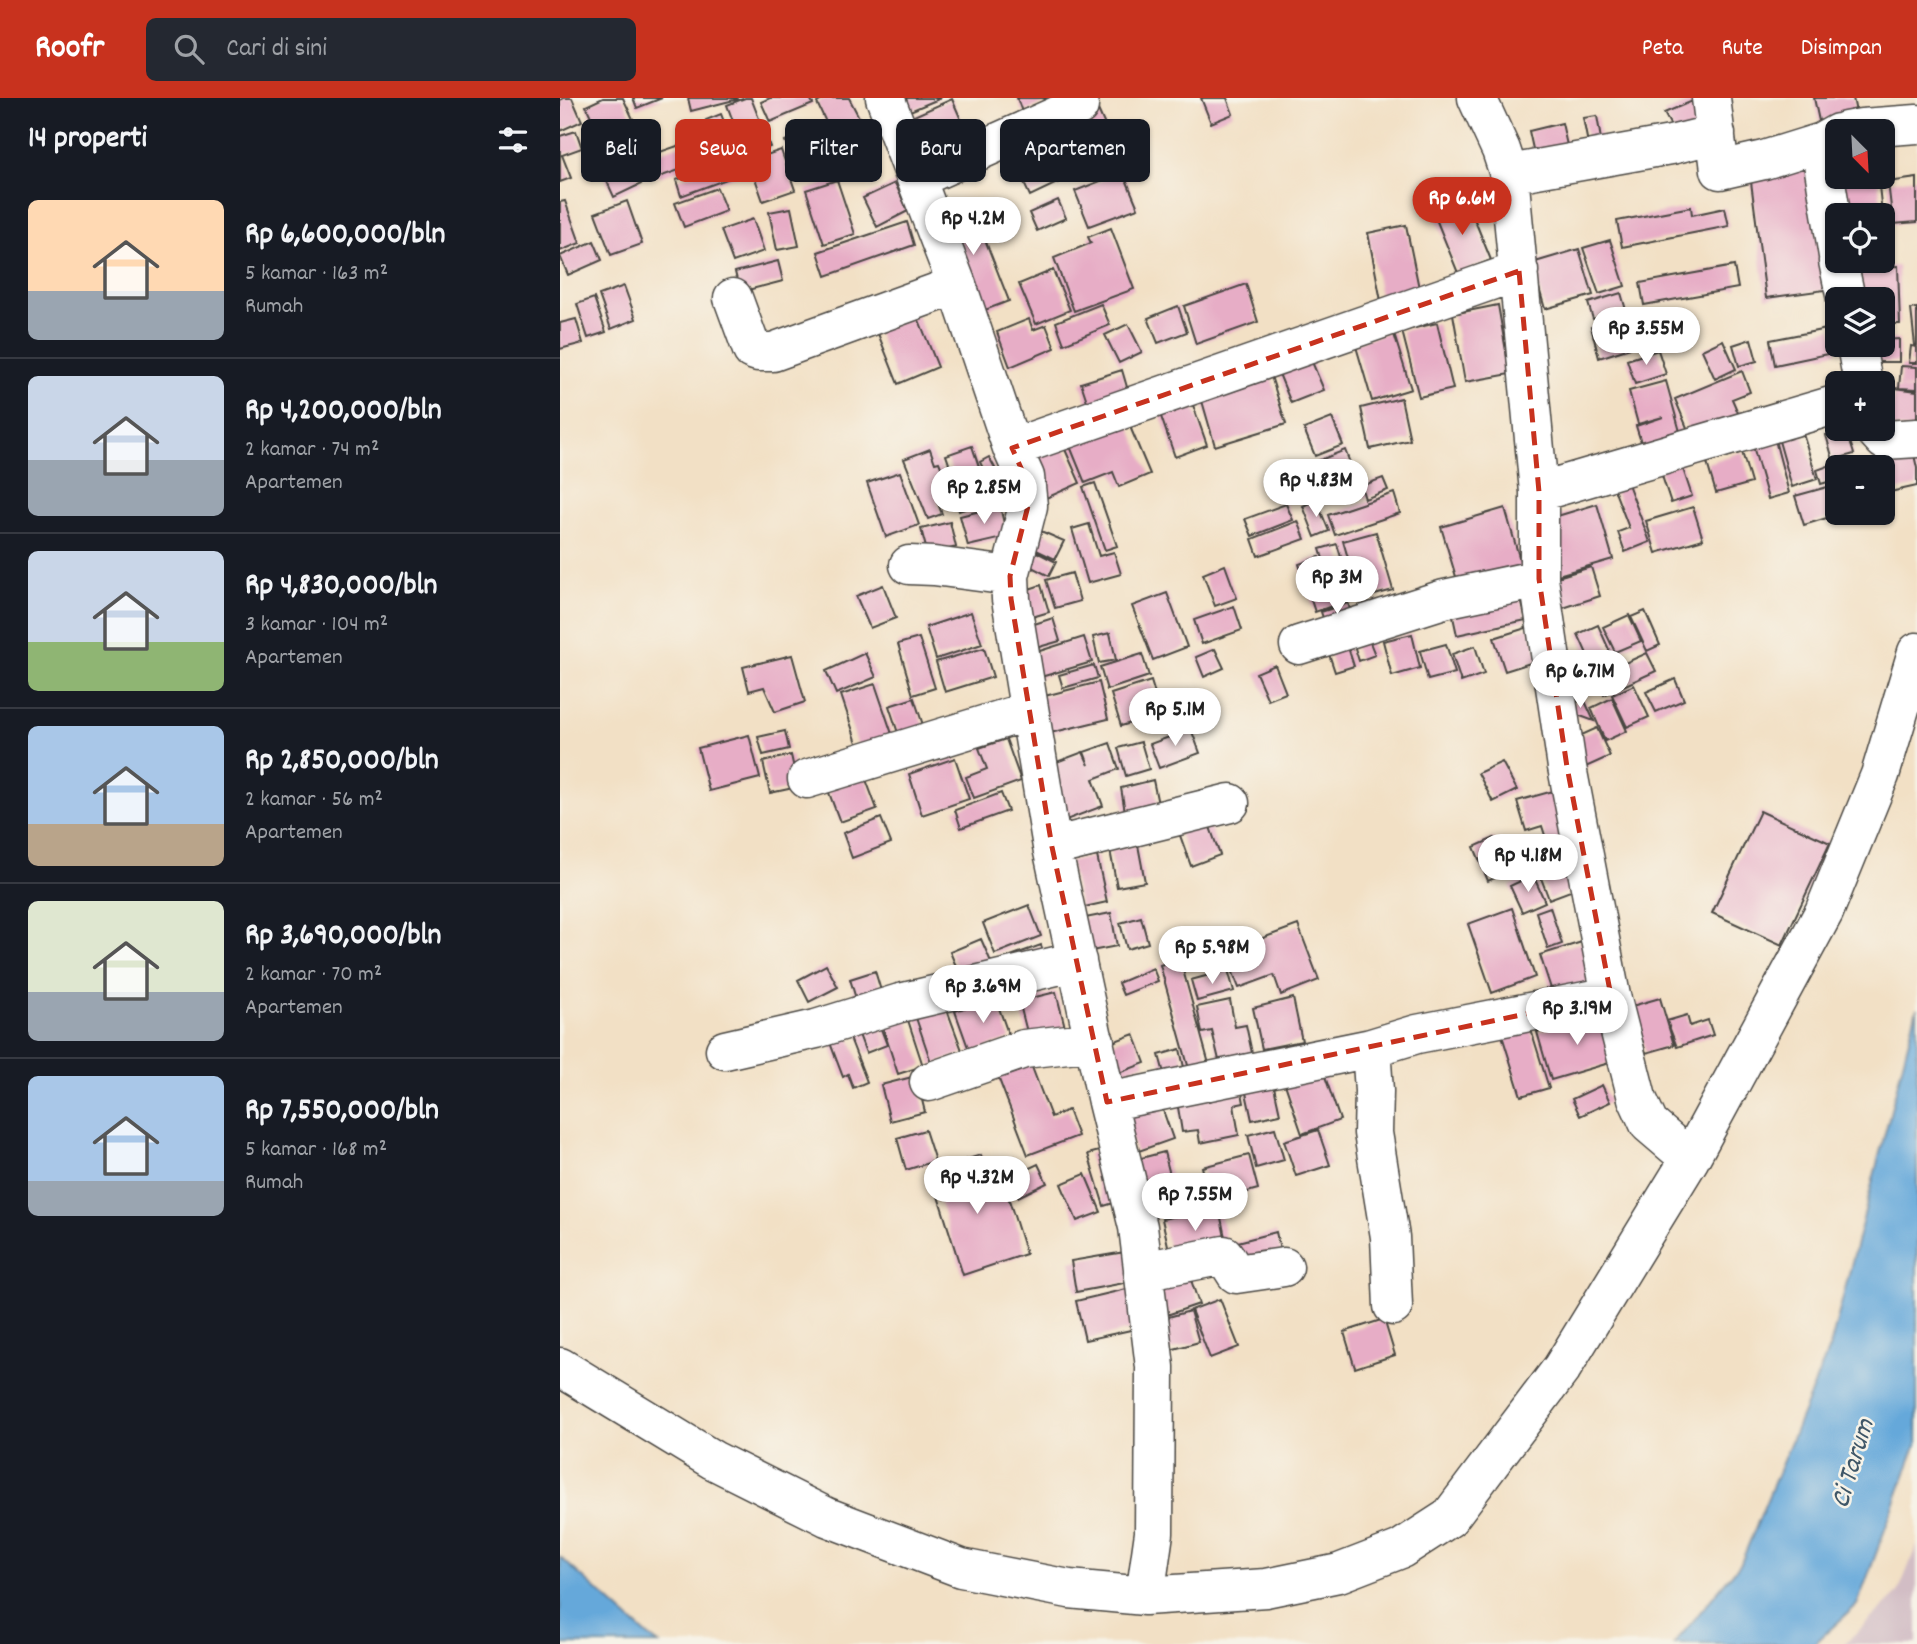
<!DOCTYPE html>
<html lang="id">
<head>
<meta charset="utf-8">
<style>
	:root { --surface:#171b24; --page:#242831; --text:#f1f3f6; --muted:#9ea1a6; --line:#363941; --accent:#c8321e }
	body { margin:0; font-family:Dekko,sans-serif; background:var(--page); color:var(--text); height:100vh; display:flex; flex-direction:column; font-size:26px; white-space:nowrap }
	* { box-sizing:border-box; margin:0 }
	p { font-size:23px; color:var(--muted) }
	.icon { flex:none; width:38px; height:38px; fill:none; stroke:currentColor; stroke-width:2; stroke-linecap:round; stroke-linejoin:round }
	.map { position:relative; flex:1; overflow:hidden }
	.panel { display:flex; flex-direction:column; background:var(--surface); width:560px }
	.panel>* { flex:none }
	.banner { position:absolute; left:21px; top:21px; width:665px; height:63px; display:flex; gap:14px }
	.needle { width:46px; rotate:156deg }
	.tools { position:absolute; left:1265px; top:21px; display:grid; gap:14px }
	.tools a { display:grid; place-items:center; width:70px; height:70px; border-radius:10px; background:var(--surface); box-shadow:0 2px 5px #0004; font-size:35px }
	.price { position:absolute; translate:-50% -60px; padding:0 16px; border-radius:24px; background:#fff; color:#222; font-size:23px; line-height:46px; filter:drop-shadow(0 2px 4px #0008) }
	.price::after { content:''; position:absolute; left:50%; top:42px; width:21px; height:16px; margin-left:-10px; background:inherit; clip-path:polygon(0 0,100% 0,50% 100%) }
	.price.on { background:var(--accent); color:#fff }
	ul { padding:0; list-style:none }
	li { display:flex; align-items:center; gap:21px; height:175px; padding:0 28px }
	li+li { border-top:2px solid var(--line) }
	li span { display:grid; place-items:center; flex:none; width:196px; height:140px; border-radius:10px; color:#555 }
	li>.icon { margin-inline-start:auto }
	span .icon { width:84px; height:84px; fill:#fffc; stroke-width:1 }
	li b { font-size:30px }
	h2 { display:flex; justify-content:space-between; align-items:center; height:84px; padding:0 28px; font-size:30px }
	.tag { padding:0 24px; border-radius:10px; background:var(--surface); box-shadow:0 2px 5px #0004; font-size:24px; line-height:63px }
	.tag.on { background:var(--accent); color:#fff }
	header { display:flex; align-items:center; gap:42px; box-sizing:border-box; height:98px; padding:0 35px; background:var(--accent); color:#fff }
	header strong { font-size:33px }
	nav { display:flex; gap:38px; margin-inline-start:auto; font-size:24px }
	.search { width:490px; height:63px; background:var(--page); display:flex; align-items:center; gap:18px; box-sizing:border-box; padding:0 24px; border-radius:10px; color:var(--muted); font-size:26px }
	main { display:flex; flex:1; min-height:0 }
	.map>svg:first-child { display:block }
</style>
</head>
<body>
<header>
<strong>Roofr</strong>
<div class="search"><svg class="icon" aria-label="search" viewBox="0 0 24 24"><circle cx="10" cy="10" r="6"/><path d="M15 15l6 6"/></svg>Cari di sini</div>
<nav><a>Peta</a><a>Rute</a><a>Disimpan</a></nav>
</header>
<main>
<section class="panel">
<h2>14 properti<svg class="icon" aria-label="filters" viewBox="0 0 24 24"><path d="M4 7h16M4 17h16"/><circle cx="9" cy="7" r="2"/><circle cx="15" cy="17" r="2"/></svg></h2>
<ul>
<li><span style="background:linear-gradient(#ffd9b3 65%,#9aa5b1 0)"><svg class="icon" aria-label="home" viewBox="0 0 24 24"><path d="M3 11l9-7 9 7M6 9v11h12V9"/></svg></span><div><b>Rp 6,600,000/bln</b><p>5 kamar · 163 m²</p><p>Rumah</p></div></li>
<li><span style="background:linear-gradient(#c9d6e8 60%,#9aa5b1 0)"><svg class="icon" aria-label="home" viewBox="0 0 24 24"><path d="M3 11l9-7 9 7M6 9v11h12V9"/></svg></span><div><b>Rp 4,200,000/bln</b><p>2 kamar · 74 m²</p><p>Apartemen</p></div></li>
<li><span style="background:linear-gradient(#c9d6e8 65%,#8fb573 0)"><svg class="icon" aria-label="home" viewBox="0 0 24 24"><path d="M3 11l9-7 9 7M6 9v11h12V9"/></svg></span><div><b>Rp 4,830,000/bln</b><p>3 kamar · 104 m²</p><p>Apartemen</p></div></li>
<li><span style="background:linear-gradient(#a9c7e8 70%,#b9a48a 0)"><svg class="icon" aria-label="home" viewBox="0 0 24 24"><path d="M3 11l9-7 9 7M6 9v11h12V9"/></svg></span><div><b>Rp 2,850,000/bln</b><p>2 kamar · 56 m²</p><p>Apartemen</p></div></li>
<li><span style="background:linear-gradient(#dfe7d0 65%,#9aa5b1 0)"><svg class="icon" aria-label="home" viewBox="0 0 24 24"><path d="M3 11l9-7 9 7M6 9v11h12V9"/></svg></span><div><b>Rp 3,690,000/bln</b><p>2 kamar · 70 m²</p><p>Apartemen</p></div></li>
<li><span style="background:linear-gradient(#a9c7e8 75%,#9aa5b1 0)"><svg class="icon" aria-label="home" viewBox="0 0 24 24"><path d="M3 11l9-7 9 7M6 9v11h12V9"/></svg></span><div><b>Rp 7,550,000/bln</b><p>5 kamar · 168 m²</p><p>Rumah</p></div></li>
</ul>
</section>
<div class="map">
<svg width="1357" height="1546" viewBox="0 0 1357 1546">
	<rect width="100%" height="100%" fill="#f7f3e8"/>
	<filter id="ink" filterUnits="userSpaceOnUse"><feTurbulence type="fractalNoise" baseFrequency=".0143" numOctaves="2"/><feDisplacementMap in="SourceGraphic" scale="14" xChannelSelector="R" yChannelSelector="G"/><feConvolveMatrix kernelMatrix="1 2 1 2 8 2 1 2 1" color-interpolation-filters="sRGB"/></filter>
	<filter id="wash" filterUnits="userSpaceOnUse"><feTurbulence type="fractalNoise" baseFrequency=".00686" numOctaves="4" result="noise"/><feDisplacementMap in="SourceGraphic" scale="28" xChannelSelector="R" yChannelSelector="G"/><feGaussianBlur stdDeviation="1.57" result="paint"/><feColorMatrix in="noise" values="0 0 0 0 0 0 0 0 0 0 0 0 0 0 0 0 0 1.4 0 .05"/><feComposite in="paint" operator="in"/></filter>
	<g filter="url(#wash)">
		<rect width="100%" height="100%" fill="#f2e0c5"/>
		<path fill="#d2bdc5" d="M1357 1447V1546H1284L1338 1495Z"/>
		<path fill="#65a8da" stroke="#486a82" stroke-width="2" d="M1357 910V1345L1297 1507 1254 1546H1114L1181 1465 1271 1246Z
			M0 1459 88 1538 99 1546H0Z"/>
		<g id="blocks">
			<path fill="#e7adc6" d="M4 0H12L22 23 0 33V2Z
				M43 0H63L73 21 39 36 26 8Z
				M73 0H102L77 10Z
				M128 0H177L178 1 131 13Z
				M185 0H191L210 49 186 58 167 7Z
				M210 0H250L253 6 210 24 201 4Z
				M266 0H289L301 23 272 37 257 5Z
				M336 0H381L343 16Z
				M457 0H496L462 14Z
				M641 0H667L673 16 651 25Z
				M1254 0H1293L1296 14 1259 23Z
				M392 1 402 24 355 45 345 22Z
				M1135 2 1145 31 1117 39 1104 15Z
				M535 5 548 34 511 51 498 21Z
				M161 16 175 52 160 58 146 22Z
				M1037 18 1043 53 1030 56 1023 20Z
				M493 22 518 75 470 98 445 45Z
				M1002 25 1008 52 975 60 969 33Z
				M258 28 271 60 238 74 225 43Z
				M16 33 22 50 2 57 11 80 0 84V38Z
				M57 34 81 86 54 99 30 46Z
				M123 46 131 68 99 79 91 57Z
				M221 52 235 92 203 103 189 63Z
				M173 62 178 77 121 98 116 82Z
				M1248 68 1265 192 1206 200 1190 76Z
				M563 74 578 110 529 128 515 93Z
				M1280 79H1318L1322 115 1283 117Z
				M1357 80V124L1333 126 1328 84Z
				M277 82 295 136 264 146 246 92Z
				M335 85 348 113 317 129 303 100Z
				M157 90 166 113 124 129 115 105Z
				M498 102 506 120 477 133 469 115Z
				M5 103 20 145 0 153V104Z
				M67 103 82 146 51 157 35 115Z
				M410 103 449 203 417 215 378 116Z
				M907 103 931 162 898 175 874 116Z
				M1131 109 1132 117 1165 110 1169 128 1062 149 1057 123Z
				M231 110 239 148 217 152 209 114Z
				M193 121 204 153 173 164 161 132Z
				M347 124 354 147 266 178 258 154Z
				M846 127 860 195 821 203 808 135Z
				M551 130 574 191 514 213 494 160 531 145 528 139Z
				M1050 142 1065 188 1039 196 1023 150Z
				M34 143 42 162 8 177 0 158Z
				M1019 151 1033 197 985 211 972 165Z
				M218 163 223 183 180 194 175 174Z
				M1174 168 1178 190 1084 207 1080 185Z
				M1338 168 1340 226H1323V201H1302L1300 170Z
				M493 172 510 212 476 226 459 186Z
				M686 186 698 224 636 246 624 208Z
				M64 188 76 221 51 231 39 197Z
				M1061 195 1066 212 1033 221 1028 205Z
				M34 200 46 234 28 240 17 206Z
				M541 206 550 227 504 246 496 224Z
				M938 207 950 276 905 284 893 216Z
				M618 208 627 234 598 245 588 220Z
				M1357 210V247H1355L1351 211Z
				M357 217 378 269 338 286 317 233Z
				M1061 220 1070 250 1039 260 1031 229Z
				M16 221 23 245 0 251V225Z
				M469 221 473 232 486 227 495 250 450 269 437 234Z
				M877 225 893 291 859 299 842 233Z
				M568 226 582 254 559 265 545 237Z
				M1272 230 1277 254 1215 267 1210 242Z
				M833 233 851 291 812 303 795 245Z
				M1191 241 1197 263 1179 268 1173 247Z
				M1339 241V264H1309V247H1323V242Z
				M1163 242 1176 271 1155 281 1142 252Z
				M1351 248 1357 249V265H1349Z
				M747 252 764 292 731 305 715 266Z
				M1098 252 1106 276 1075 286 1067 262Z
				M1341 268 1357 269V291L1339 290Z
				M562 272 569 296 529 309 521 285Z
				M1182 273 1190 294 1172 301 1179 317 1130 337 1115 301Z
				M710 275 726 326 655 348 640 296Z
				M1106 283 1124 348 1086 360 1076 328 1103 319 1078 326 1069 293Z
				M1335 290 1357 293V332L1330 329Z
				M628 293 647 347 615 359 596 304Z
				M841 300 850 342 810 351 801 310Z
				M563 312 590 376 559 389 553 374 525 385 505 336Z
				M772 320 783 347 755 358 744 331Z
				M1286 331 1294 356 1273 362 1266 337Z
				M1243 336 1257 381 1232 389 1219 343Z
				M499 338 520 385 484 401 463 354Z
				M1215 342 1229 395 1208 401 1193 348Z
				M1351 344 1357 370V388L1330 394 1320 351Z
				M412 348 420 372 394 380 386 357Z
				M370 351 375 365 379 364 392 397 377 403 382 416 368 421 344 361Z
				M785 352 797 383 768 395 755 364Z
				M1182 354 1191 385 1156 395 1147 365Z
				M429 359 435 370 425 375 420 364Z
				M1279 364 1281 369H1278V381L1261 386 1257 372Z
				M1121 365 1132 398 1111 405 1100 372Z
				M340 374 359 427 326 439 307 385Z
				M421 374 431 402 399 413 390 384Z
				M823 380 828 392 805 401 801 388Z
				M535 385 557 448 545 452 523 389Z
				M1068 386 1090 444 1065 454 1058 434 1069 430 1054 391Z
				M1278 386V415H1283L1244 427 1235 398Z
				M834 395 840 415 775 437 768 417Z
				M756 402 769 433 755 439 743 408Z
				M726 406 733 422 692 438 685 421Z
				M1037 406 1053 461 998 477 981 423Z
				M440 408 447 439 408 448 400 418Z
				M1133 409 1143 441 1096 455 1086 423Z
				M945 410 963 473 900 492 881 429Z
				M738 423 745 441 698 458 692 441Z
				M390 424 396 449 368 457 361 431Z
				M529 426 539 458 554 454 561 476 528 485 512 431Z
				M476 431 504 443 495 461 468 448Z
				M816 434 833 492 800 501 783 443Z
				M777 446 792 495 775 500 760 451Z
				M467 449 496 464 489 478 460 463Z
				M759 459 775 507 755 514 739 466Z
				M665 467 677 500 655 508 643 476Z
				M1031 469 1040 498 1000 511 991 481Z
				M512 475 520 503 495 510 486 482Z
				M323 487 336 520 310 530 296 498Z
				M481 487 489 514 462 522 454 496Z
				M958 489 966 522 897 537 890 505Z
				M607 495 627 549 593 562 572 508Z
				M788 505 793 522 767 531 761 514Z
				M674 508 682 532 642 546 634 522Z
				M1085 513 1100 547 1087 553 1071 519Z
				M411 514 422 546 376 561 366 529Z
				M1069 517 1081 543 1055 554 1043 529Z
				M493 520 500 543 472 551 465 529Z
				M1038 527 1051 556 1031 565 1018 536Z
				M969 529 980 562 945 573 934 540Z
				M550 535 556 562 539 565 533 539Z
				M852 536 860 570 832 578 823 543Z
				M524 539 532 564 474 581 467 557Z
				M359 540 375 590 353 597 338 546Z
				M785 540 794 568 775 574 766 547Z
				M809 542 815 557 799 563 794 547Z
				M886 546 895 575 868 582 860 553Z
				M915 548 924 576 901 584 892 556Z
				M424 550 433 579 385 594 376 564Z
				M655 551 664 570 644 579 636 559Z
				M305 555 316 579 276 596 266 573Z
				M1087 555 1096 573 1044 597 1036 578Z
				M582 556 589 578 547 592 540 569Z
				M232 557 245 604 215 614 204 589 189 593 183 569Z
				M534 567 538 580 503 590 499 577Z
				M715 567 726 595 708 602 696 575Z
				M1115 581 1124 602 1096 614 1086 594Z
				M591 583 601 616 561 628 551 596Z
				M539 584 548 621 486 636 477 600Z
				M315 586 333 639 299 651 281 597Z
				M1074 587 1089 619 1067 629 1052 597Z
				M354 600 366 636 341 644 329 608Z
				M1052 600 1067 633 1045 643 1031 610Z
				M1024 601 1034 623 1001 611Z
				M1037 630 1050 658 1017 673 1004 645Z
				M631 631 640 655 599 670 590 646Z
				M225 633 229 651 203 657 198 639Z
				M189 637 200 680 149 693 138 650Z
				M446 641 461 683 414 700 406 679 427 671 419 650Z
				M581 644 589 671 566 678 558 650Z
				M550 645 559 671 533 681 543 708 506 722 486 668 523 654 529 667 524 654Z
				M231 657 238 689 210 695 203 664Z
				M395 660 409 701 362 717 349 676Z
				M942 664 957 692 933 704 918 675Z
				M305 679 317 711 280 724 268 692Z
				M593 682 598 706 565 714 561 690Z
				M1004 690 1018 744 990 753 982 728 966 733 957 703Z
				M441 695 448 713 401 730 395 712Z
				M1200 713 1270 745 1222 847 1152 815Z
				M646 718 660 757 631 768 617 729Z
				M321 720 331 745 292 760 283 735Z
				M934 740 948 774 928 783 914 749Z
				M578 747 585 784 557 789 550 752Z
				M537 758 547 804 520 810 510 764Z
				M1006 762 1016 791 989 801 978 772Z
				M973 777 985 804 962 814 950 788Z
				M469 807 481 838 435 856 423 825Z
				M990 809 1002 846 988 851 976 814Z
				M952 810 975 879 932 895 908 826Z
				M551 815 557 848 521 855 515 822Z
				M581 819 588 845 567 851 560 825Z
				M738 827 759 882 721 897 714 877 679 890 665 854Z
				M421 841 435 873 404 887 390 854Z
				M1025 843 1039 889 995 903 980 857Z
				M481 847 486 861 451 875 445 860Z
				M620 861 649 966 629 971 600 867Z
				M266 867 278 889 249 904 238 882Z
				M593 870 598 883 563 897 558 885Z
				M668 872 674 893 637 903 631 882Z
				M315 873 325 906 300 914 290 881Z
				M496 894 505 929 468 938 459 903Z
				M435 899 450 941 410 955 395 913Z
				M733 900 742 943 702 951 693 910Z
				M1100 900 1114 947 1086 955 1072 908Z
				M383 901 403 955 372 967 353 911Z
				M670 902 675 929 686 927 692 955 659 962 652 933 642 935 637 909Z
				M346 916 363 968 338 976 321 924Z
				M1043 916 1056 963 991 982 977 934Z
				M1127 917 1130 928 1148 922 1153 937 1117 949 1107 923Z
				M316 918 327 947 306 955 295 926Z
				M968 922 989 990 961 998 940 931Z
				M288 935 307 984 293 990 288 976 283 979 269 942Z
				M574 936 585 965 551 978 539 949Z
				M620 951 625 974 605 979 599 957Z
				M470 964 491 1019 508 1012 518 1038 468 1057 437 976Z
				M760 964 780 1022 742 1036 722 977Z
				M711 975 720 1016 692 1022 683 981Z
				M356 978 365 1014 330 1023 321 987Z
				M680 984 684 1005 674 1007 679 1037 640 1045 638 1032 622 1034 616 997Z
				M1042 987 1050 1004 1020 1018 1012 1001Z
				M597 995 613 1041 576 1054 560 1007Z
				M715 1030 724 1062 696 1070 688 1037Z
				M365 1032 375 1063 346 1072 337 1040Z
				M758 1032 770 1067 736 1078 724 1043Z
				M547 1051 563 1102 544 1108 528 1056Z
				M604 1054 614 1092 585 1100 574 1062Z
				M421 1057 432 1090 444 1086 466 1156 403 1177 370 1073Z
				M689 1057 698 1091 651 1104 642 1069Z
				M478 1066 487 1085 458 1099 448 1080Z
				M525 1076 541 1114 517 1123 501 1086Z
				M659 1110 667 1149 611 1161 602 1121Z
				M716 1134 721 1156 680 1166 674 1145Z
				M571 1153 575 1183 516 1194 511 1163Z
				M629 1176 639 1206 598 1220 587 1190Z
				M571 1190 580 1230 525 1242 516 1203Z
				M660 1201 679 1249 650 1260 631 1212Z
				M630 1213 639 1244 603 1254 594 1223Z
				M824 1221 835 1257 795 1270 784 1234Z"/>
		</g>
	</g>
	<g filter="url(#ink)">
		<use href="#blocks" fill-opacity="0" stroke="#494642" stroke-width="2"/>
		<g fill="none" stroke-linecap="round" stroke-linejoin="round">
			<defs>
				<path id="minor" d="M325 0 397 187 452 350 465 379 468 408 450 478 451 501 492 749 547 1004 578 1129 595 1269 594 1435 585 1498
					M917 0 941 52 949 76 979 394V481L1007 669 1051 898 1077 1000 1089 1026 1130 1061
					M1151 0 1160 72 1204 62 1262 44
					M1286 33 1302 30 1357 26
					M1278 35 1262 44 1261 53 1278 158
					M949 76 1111 47 1156 36
					M356 81 519 8
					M1278 163 1286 201
					M173 200 192 252 198 254H213L397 187
					M1296 247 1303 285
					M1314 331 1324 342 1357 340
					M452 350 959 173
					M979 394 1278 306
					M349 467 374 468 450 478
					M739 547 884 501 979 481
					M247 681 469 613
					M492 749 670 705
					M811 950 814 993 813 1035 830 1139 833 1208
					M165 952 256 931 340 905 517 863
					M369 984 464 951 535 943
					M547 1004 811 950 857 936 1051 898
					M583 1173 664 1157 676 1176 724 1169
					M0 1269 153 1362 267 1419 401 1470 509 1491 585 1498 706 1490 779 1475 841 1451 889 1420 1002 1270 1130 1061 1264 814 1320 677 1357 554"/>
			</defs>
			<use href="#minor" stroke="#494642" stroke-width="41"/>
			<use href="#minor" stroke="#fff" stroke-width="38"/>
		</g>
	</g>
	<path fill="none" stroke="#c8321e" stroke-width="5" stroke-dasharray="14 9" stroke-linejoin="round" d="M959 173 979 394V481L1007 669 1051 898 547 1004 492 749 451 501 450 478 468 408 465 379 452 350Z"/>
	<g text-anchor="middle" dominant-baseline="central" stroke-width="5" stroke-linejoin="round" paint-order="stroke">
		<g font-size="28" font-style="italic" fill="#3f5768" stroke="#f7f3e8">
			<text transform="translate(1295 1366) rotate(-73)">Ci Tarum</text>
		</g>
	</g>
</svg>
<div class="tools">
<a><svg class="needle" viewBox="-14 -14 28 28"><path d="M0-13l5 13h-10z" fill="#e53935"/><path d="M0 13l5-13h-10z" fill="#9ea1a6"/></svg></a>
<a><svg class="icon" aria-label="locate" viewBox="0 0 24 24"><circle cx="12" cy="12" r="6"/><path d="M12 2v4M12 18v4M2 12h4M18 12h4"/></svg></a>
<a><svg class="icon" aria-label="layers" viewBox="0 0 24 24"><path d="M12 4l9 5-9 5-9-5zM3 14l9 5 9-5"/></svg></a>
<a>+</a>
<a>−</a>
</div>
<b class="price on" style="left:902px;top:139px">Rp 6.6M</b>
<b class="price" style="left:413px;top:159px">Rp 4.2M</b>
<b class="price" style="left:1086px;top:269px">Rp 3.55M</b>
<b class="price" style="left:756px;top:421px">Rp 4.83M</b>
<b class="price" style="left:424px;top:428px">Rp 2.85M</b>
<b class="price" style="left:777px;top:518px">Rp 3M</b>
<b class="price" style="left:1020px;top:612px">Rp 6.71M</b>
<b class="price" style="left:615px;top:650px">Rp 5.1M</b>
<b class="price" style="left:968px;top:796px">Rp 4.18M</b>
<b class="price" style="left:652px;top:888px">Rp 5.98M</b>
<b class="price" style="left:423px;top:927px">Rp 3.69M</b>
<b class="price" style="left:1017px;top:949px">Rp 3.19M</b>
<b class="price" style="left:417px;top:1118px">Rp 4.32M</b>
<b class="price" style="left:635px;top:1135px">Rp 7.55M</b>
<div class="banner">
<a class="tag">Beli</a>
<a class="tag on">Sewa</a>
<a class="tag">Filter</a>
<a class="tag">Baru</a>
<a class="tag">Apartemen</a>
</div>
</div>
</main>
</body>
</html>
